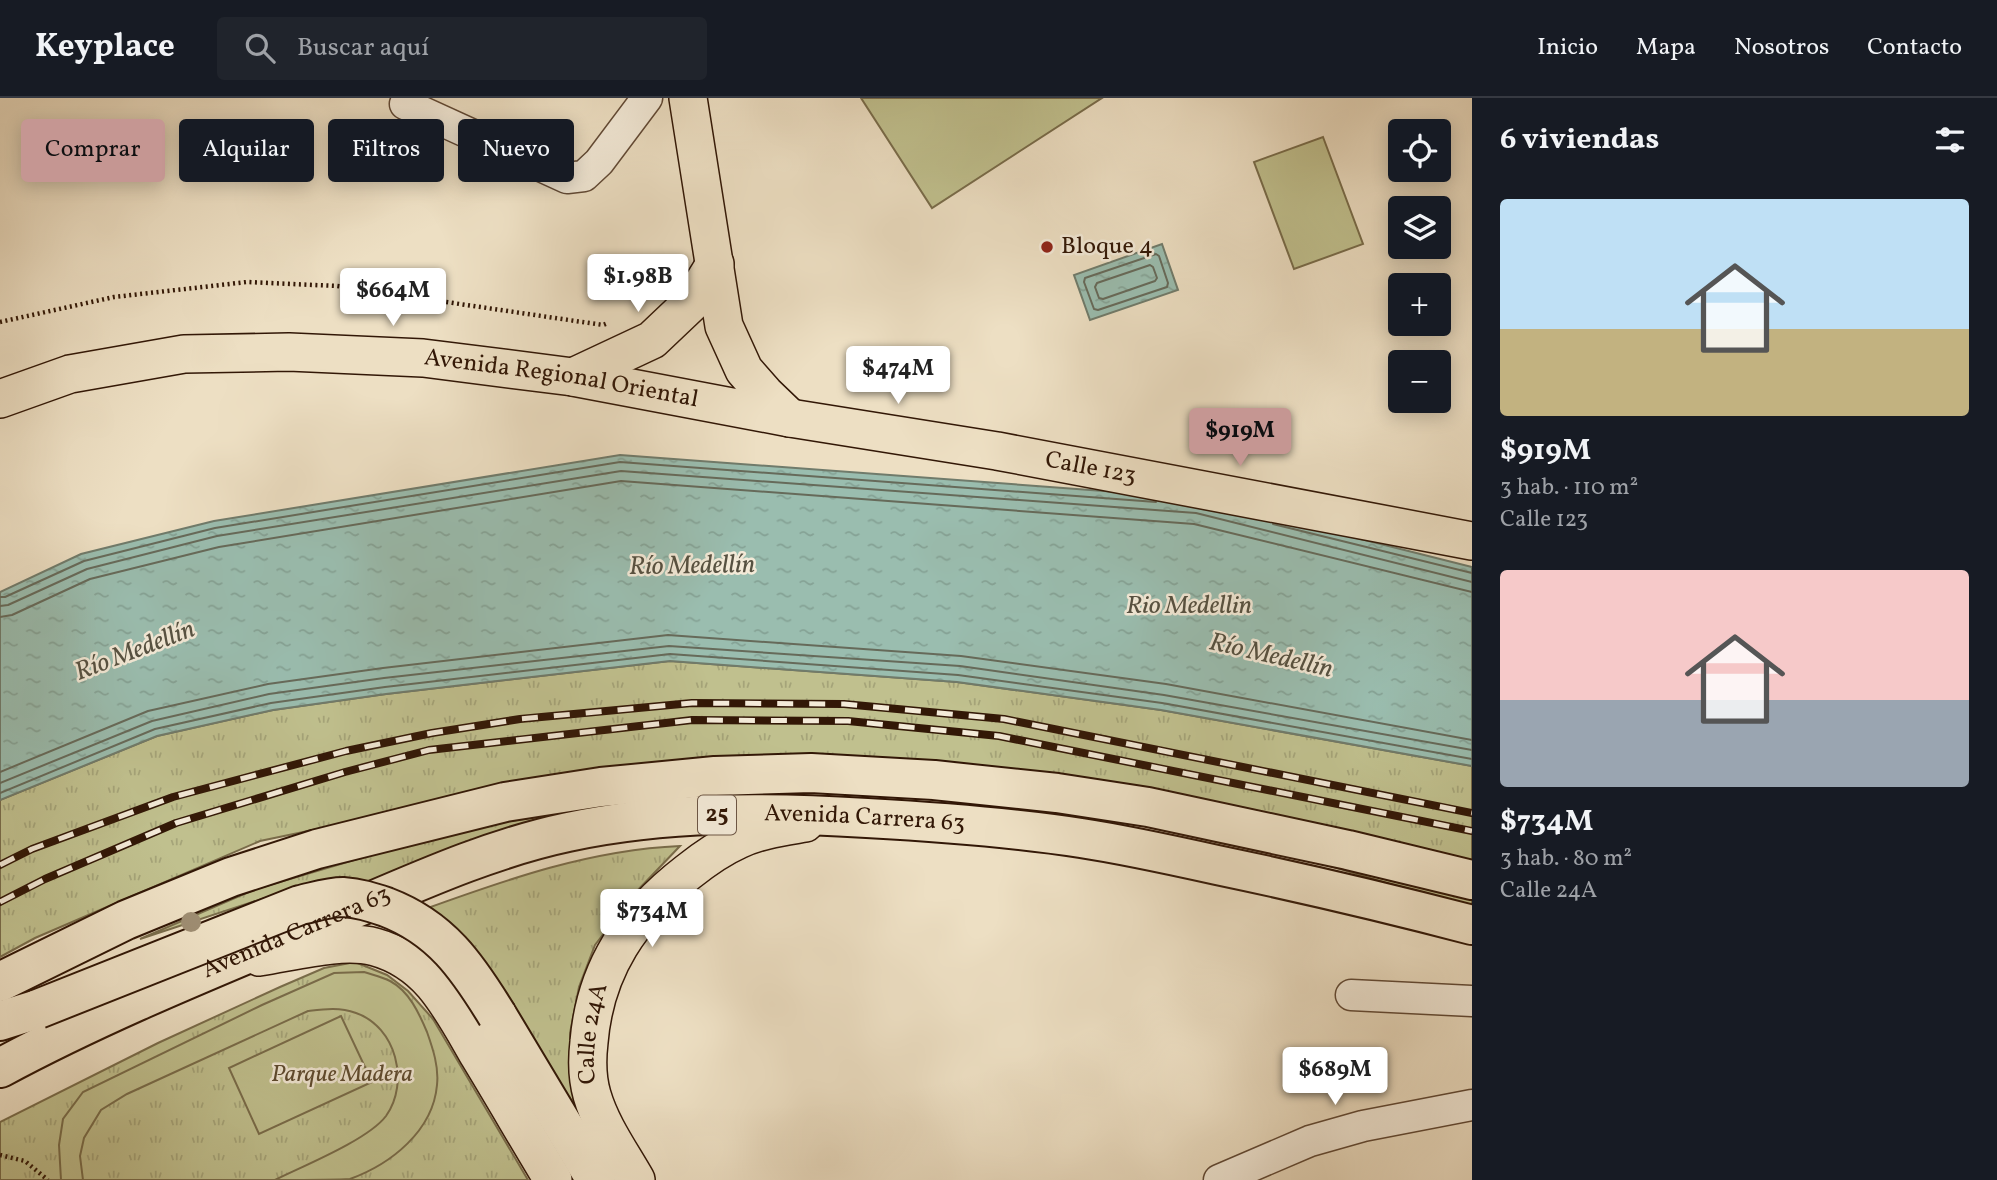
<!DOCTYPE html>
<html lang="es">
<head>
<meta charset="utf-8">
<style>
	:root { --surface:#171b24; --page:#20242c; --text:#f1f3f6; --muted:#9ea1a6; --line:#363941; --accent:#c59692 }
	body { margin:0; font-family:Vollkorn,serif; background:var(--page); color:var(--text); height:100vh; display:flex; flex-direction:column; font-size:26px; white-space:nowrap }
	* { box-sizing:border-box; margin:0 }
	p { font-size:23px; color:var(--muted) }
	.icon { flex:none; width:38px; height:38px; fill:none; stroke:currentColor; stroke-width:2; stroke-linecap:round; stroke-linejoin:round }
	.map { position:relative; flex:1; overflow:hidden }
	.details { display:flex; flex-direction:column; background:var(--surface); width:525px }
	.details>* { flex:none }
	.guide { position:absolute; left:21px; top:21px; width:665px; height:63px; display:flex; gap:14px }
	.tools { position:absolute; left:1388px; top:21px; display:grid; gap:14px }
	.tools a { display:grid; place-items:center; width:63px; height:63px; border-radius:7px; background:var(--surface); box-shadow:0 4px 18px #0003; font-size:35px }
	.price { position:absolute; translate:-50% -60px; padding:0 16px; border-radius:7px; background:#fff; color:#222; font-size:23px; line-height:46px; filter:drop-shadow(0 2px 4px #0008) }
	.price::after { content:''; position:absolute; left:50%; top:42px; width:21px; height:16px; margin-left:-10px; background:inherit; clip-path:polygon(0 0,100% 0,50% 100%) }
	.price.active { background:var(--accent); color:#111 }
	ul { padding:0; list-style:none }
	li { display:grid; align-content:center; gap:14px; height:371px; padding:0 28px }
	li span { display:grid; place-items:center; height:217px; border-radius:7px; color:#555 }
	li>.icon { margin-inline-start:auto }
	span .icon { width:126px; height:126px; fill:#fffc; stroke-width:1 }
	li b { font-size:30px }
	h2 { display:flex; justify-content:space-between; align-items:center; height:84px; padding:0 28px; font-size:30px }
	.tag { padding:0 24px; border-radius:7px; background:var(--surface); box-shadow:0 4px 18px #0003; font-size:24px; line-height:63px }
	.tag.active { background:var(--accent); color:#111 }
	header { display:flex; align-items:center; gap:42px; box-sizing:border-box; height:98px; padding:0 35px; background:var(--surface); border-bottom:2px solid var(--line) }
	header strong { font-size:33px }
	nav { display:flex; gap:38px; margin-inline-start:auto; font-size:24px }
	.search { width:490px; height:63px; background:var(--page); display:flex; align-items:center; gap:18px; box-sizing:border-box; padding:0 24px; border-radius:7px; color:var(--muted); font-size:26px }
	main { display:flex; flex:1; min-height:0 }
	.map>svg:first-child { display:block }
</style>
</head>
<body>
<header>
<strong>Keyplace</strong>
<div class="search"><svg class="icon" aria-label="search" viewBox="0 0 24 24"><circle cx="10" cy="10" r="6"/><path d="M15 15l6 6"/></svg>Buscar aquí</div>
<nav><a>Inicio</a><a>Mapa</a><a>Nosotros</a><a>Contacto</a></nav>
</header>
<main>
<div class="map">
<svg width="1472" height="1082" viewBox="0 0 1472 1082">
	<defs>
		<pattern id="grass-tufts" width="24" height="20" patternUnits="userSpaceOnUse" patternTransform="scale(1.75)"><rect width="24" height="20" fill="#c0c08e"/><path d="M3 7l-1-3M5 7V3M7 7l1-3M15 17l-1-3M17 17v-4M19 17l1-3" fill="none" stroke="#a5a479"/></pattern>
		<pattern id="water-ripples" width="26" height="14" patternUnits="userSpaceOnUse" patternTransform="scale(1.75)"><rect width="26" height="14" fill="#9abdaf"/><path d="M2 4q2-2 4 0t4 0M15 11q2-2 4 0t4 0" fill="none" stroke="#85a295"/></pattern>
	</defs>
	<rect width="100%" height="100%" fill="#eddfc3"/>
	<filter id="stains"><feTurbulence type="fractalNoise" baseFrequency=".00286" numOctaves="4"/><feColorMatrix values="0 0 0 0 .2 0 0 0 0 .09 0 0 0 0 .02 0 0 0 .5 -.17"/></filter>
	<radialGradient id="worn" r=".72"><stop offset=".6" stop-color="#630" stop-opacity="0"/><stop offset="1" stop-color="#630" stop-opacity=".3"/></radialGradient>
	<path fill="url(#grass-tufts)" stroke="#796c4a" stroke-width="2" d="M670 563 957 584 1161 612 1472 668V763L1267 717 558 681 260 743 35 840 0 859V702L157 638 273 612 386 596Z
		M581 712 439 757 371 786 313 784 140 841 256 791 459 731Z
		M680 748 637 793 595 847 579 889 570 935V970L575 1019 425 811C508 781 590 752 680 748Z
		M1327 767 1472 800V811Z
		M355 864 387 877 408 893 433 921 528 1082H0V1024L158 945 280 889 324 870Z"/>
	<path fill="#c0c08e" stroke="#796c4a" stroke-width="2" d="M861 0H1102L932 110Z
		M1323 39 1363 146 1294 171 1254 64Z
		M364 874C373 877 382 879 390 883 409 893 419 915 427 934 433 951 439 969 437 987 433 1033 391 1066 350 1081 337 1082 291 1082 275 1082 303 1068 368 1042 386 1018 410 984 396 929 356 915 339 909 325 911 308 913L127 996 101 1012 84 1040 80 1058 83 1082H61L59 1047 63 1021 83 994 262 907 334 875Z
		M341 918 372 984 259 1036 229 970Z"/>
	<path fill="url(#water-ripples)" stroke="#707b6b" stroke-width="2" d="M1162 146 1178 192 1090 222 1074 177Z
		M620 357 1198 400 1472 469V668L1161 612 957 584 670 563 386 596 273 612 157 638 0 702V494L81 456 214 423Z"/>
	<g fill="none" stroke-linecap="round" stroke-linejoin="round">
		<path stroke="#666a5a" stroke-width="2" d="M1156 156 1159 158 1168 185 1167 189 1098 212 1094 211 1084 184 1085 180Z
			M1150 167 1153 169 1157 180 1155 183 1103 201 1099 200 1095 189 1097 185Z
			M1273 426 1472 475
			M0 499H5L84 463 215 430 620 364 1156 404
			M0 508 8 507 87 471 217 438 621 373 1196 415 1472 484
			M0 519 12 517 90 481 219 449 621 383 1194 426 1472 494
			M0 674 148 613 268 586 383 570 668 537 961 558 1166 586 1472 642
			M0 685 152 623 269 596 384 580 669 548 960 568 1164 597 1472 652
			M0 695 155 631 271 605 385 589 670 556 958 577 1162 605 1472 661"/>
		<defs>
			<path id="minor" d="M405 6 567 80 584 78 599 64 647 0
				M1351 897 1472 903
				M1219 1082 1310 1043 1363 1028 1472 1007"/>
			<g id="major">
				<path d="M688 0 724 228 744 272 765 296 790 320"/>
				<path d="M573 279 652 242 691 205 715 166"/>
				<path id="s1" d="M0 301 70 276 184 256 289 254 423 260 573 279 790 320 997 353 1472 443"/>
				<path d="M259 859C293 854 342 840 375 849 397 855 418 869 433 886 451 907 465 934 479 958 504 999 528 1041 553 1082"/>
				<path id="s2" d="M636 1082C620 1054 601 1028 592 997 587 980 587 961 589 944 595 871 631 818 688 774 703 762 720 750 738 742 759 732 782 729 805 725"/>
			</g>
			<g id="highway">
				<path d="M0 884 126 822 231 779 317 751 505 704 601 689 715 678 811 675 934 682 1057 695 1148 709 1348 752 1472 782"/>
				<path d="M497 917 596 1082"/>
				<path d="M0 923 38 911"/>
				<path id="s3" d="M0 970C104 914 214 870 323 824 402 791 483 752 568 734 666 713 767 714 867 720 938 724 1011 729 1081 740 1127 747 1172 757 1217 767 1303 785 1388 805 1472 827"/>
			</g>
		</defs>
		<use href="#minor" stroke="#614935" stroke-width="33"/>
		<use href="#major" stroke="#321706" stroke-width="40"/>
		<use href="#highway" stroke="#321706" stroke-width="42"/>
		<path stroke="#321706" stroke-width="4.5" stroke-dasharray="2 3.5" stroke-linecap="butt" d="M0 224 114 199 247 184 337 188 603 227 608 225
			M0 1057 25 1063 48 1082"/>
		<use href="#minor" stroke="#f3ead8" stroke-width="30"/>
		<use href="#major" stroke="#eddfc3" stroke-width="37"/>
		<use href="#highway" stroke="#eddfc3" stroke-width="38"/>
		<defs>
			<path id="rail" d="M0 767 32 751 173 699 346 653 432 635 520 621 692 605 844 606 1004 621 1472 715
				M0 804 45 781 176 725 345 674 429 652 692 622 848 623 999 638 1472 733"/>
		</defs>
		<use href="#rail" stroke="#321706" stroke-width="8"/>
		<use href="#rail" stroke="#f3ead8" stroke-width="5" stroke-dasharray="16" stroke-linecap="butt"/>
		<defs>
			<path id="highway-bridge" d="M38 911 300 807C314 804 329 799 343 799 359 800 371 804 386 809 441 830 467 868 497 917"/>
		</defs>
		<use href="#highway-bridge" stroke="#321706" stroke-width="42" stroke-linecap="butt"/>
		<use href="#highway-bridge" stroke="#eddfc3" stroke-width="38"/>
	</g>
	<circle fill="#9e8d72" cx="191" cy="824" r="10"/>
	<circle fill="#8f2418" stroke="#f3ead8" stroke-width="2.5" cx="1047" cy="149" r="7"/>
	<g text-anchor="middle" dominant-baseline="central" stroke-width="5" stroke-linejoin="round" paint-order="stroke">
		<rect fill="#f3ead8" stroke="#6c5645" stroke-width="2" x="698" y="697.5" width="38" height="39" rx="5"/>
		<g font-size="23" font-weight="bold" fill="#321706">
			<text x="717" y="717">25</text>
		</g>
		<g font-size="24" fill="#321706" stroke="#f3ead8" text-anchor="start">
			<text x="1061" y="149">Bloque 4</text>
		</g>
		<g font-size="24" fill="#321706" stroke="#f3ead8">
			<text stroke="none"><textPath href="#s1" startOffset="569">Avenida Regional Oriental</textPath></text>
			<text stroke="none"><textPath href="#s1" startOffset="1106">Calle 123</textPath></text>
			<text stroke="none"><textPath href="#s3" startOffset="914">Avenida Carrera 63</textPath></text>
			<text stroke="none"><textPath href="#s3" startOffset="326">Avenida Carrera 63</textPath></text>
			<text stroke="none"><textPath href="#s2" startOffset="158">Calle 24A</textPath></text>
		</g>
		<g font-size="24" font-style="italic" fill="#5d4a2f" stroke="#f3ead8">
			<text x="342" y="977">Parque Madera</text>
		</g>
		<g font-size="26" font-style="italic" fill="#565141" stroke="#f3ead8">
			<text transform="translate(692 468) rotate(-1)">Río Medellín</text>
			<text x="1189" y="508">Rio Medellin</text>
			<text transform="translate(135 553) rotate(-21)">Río Medellín</text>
			<text transform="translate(1271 558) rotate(13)">Río Medellín</text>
		</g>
	</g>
	<rect width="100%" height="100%" filter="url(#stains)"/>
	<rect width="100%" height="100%" fill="url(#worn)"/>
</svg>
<div class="tools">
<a><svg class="icon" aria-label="locate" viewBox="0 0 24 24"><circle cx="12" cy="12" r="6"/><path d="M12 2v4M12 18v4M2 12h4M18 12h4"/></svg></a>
<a><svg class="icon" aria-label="layers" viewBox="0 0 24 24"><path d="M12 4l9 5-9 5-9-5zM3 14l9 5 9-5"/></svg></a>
<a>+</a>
<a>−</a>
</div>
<b class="price" style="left:638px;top:216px">$1.98B</b>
<b class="price" style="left:393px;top:230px">$664M</b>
<b class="price" style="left:898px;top:308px">$474M</b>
<b class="price active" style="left:1240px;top:370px">$919M</b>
<b class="price" style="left:652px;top:851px">$734M</b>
<b class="price" style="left:1335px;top:1009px">$689M</b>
<div class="guide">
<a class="tag active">Comprar</a>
<a class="tag">Alquilar</a>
<a class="tag">Filtros</a>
<a class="tag">Nuevo</a>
</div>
</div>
<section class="details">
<h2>6 viviendas<svg class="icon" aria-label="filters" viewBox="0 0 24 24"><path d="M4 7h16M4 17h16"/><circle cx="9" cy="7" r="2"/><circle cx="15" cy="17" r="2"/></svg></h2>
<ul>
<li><span style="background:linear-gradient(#bfe0f5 60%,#c2b280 0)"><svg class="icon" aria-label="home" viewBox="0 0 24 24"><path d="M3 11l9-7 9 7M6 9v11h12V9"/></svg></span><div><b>$919M</b><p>3 hab. · 110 m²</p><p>Calle 123</p></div></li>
<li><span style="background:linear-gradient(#f6c9c9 60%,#9aa5b1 0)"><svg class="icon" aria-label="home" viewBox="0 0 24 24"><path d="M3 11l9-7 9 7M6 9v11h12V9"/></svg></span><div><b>$734M</b><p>3 hab. · 80 m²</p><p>Calle 24A</p></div></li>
</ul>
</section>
</main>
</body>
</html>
